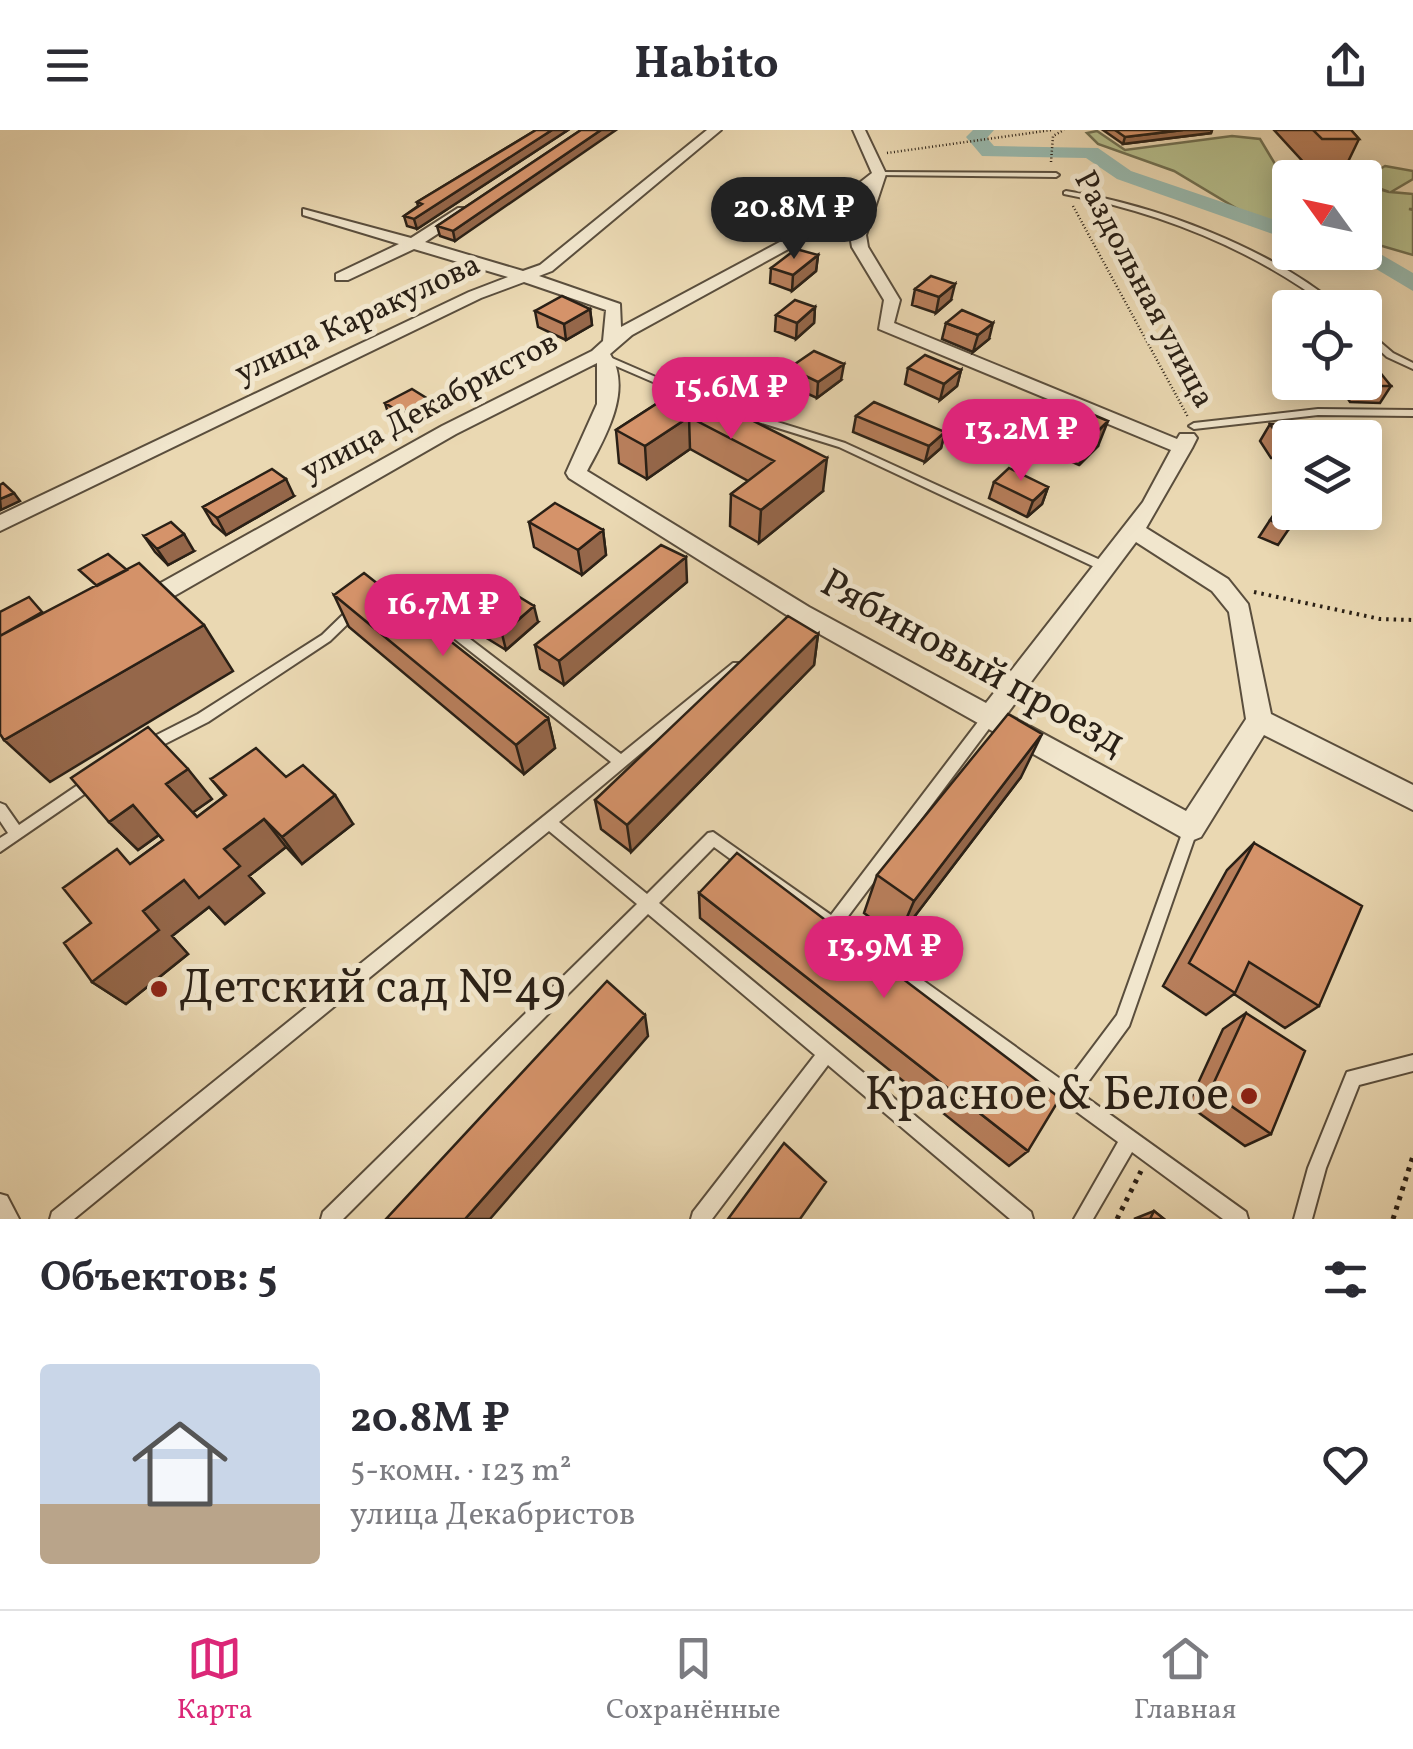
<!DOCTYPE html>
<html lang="ru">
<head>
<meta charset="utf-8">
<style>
	:root { --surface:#fff; --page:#f7f7f7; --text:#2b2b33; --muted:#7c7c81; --line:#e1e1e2; --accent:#db2777 }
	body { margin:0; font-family:Vollkorn,serif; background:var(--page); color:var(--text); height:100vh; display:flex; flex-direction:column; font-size:38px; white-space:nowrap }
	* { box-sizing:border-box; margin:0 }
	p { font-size:32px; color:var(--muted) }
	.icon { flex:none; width:55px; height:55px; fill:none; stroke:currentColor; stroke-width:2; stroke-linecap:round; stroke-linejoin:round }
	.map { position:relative; height:1089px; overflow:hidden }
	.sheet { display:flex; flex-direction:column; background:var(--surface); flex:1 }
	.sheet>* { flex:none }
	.needle { width:65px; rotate:303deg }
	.tools { position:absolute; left:1272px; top:30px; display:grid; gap:20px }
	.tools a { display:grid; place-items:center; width:110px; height:110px; border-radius:10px; background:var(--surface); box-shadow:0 5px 25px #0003; font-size:50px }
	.price { position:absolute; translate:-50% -85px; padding:0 22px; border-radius:35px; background:var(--accent); color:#fff; font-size:32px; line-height:65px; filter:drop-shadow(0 2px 5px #0008) }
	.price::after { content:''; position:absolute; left:50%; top:60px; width:30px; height:22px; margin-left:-15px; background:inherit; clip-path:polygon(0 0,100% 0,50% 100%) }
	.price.active { background:#222; color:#fff }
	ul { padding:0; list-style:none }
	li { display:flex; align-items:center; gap:30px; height:250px; padding:0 40px }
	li+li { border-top:2px solid var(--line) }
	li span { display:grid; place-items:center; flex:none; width:280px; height:200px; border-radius:10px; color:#555 }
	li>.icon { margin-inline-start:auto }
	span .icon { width:120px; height:120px; fill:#fffc; stroke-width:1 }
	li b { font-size:42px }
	h2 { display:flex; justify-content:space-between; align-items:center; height:120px; padding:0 40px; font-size:42px }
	header { display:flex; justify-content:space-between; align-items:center; height:130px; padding:0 40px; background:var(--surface); font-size:45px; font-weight:700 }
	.dock { display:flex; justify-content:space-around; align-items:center; height:140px; border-top:2px solid var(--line); background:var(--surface); font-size:28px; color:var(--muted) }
	.dock a { display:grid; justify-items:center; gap:5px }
	.dock .active { color:var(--accent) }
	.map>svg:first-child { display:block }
</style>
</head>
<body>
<header><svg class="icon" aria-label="menu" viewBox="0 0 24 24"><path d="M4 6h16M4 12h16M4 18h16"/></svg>Habito<svg class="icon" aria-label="share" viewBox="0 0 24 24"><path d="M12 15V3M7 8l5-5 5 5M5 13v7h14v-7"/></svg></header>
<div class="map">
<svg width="1413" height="1089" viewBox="0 0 1413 1089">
	<rect width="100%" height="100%" fill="#ead8b2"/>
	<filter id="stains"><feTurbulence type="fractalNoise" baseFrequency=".002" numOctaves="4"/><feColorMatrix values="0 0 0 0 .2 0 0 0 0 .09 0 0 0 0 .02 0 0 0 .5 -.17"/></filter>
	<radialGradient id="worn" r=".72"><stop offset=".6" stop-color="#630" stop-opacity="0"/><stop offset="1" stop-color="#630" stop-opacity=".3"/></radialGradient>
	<path fill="#b6bf8d" stroke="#707052" stroke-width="2.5" d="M1097 1 1125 20 1232 6 1260 9 1275 34 1290 47V99L1241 81 1174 41 1098 14 1087 3Z
		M1385 36 1413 41V49L1391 62 1413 64V79H1409L1413 80V125L1365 111V55L1389 62 1365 53V48Z"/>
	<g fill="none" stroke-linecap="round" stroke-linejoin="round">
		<path fill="#98b9ae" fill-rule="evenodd" d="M973 0H994L987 8 994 16 1098 18 1131 41 1290 95V110L1117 49 1086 28 982 26 966 7Z
			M1365 115 1413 143V161L1356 127 1353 122H1365Z"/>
		<defs>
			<path id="service" d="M879 42 1056 43 1059 45 1056 47 877 45 876 44Z
				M1066 61C1156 75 1270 118 1341 178H1331C1252 119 1160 82 1064 64V62Z
				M1365 199 1393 223 1413 233V239L1387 227 1365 207Z
				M605 225 658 248 690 254 758 286 845 313 1109 434 1111 437 1105 441 1101 440 839 317 752 290 684 258 653 252 602 230V226Z
				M1318 279 1413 280V286L1318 285 1194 299 1189 296 1194 293Z
				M394 451 621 624 733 533H741L743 536 741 539 559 692 647 764 708 703 713 702 831 785 984 584H994L995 588 994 592 843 793 1066 953 1117 885 1184 698 1186 694 1191 692 1196 694 1198 698 1129 896 1080 963 1246 1082 1248 1089H1223L1132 1022 1093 1089H1074L1118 1012 714 717 659 773 1031 1082 1033 1089H1010L828 935 712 1089H691L693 1082 815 925 648 784 343 1089H321L323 1082 637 774 549 701 74 1089H50L52 1082 611 632 394 461 377 471H369L367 468 369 465Z
				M356 475 362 479 360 482 330 511 208 592 149 622 144 624 139 622 137 618 139 614 198 584 322 505 352 476Z
				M94 644 99 646 101 650 99 654 0 722V708L8 703 0 691V673L5 675 19 695Z
				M1413 925V941L1359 955 1326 1038 1312 1089H1294L1308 1038 1347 942Z
				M0 1064 7 1066 19 1089H0Z"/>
			<path id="minor" d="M707 0H721L552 141 539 146 620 174 621 197 793 105 872 43 853 0H865L886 44 866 105 868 117 900 170 894 193 1177 309 1180 304H1194L1197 308 1192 318 1146 398 1228 449 1248 474 1271 584 1413 655V680L1264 605 1201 707 1191 711 1181 707 793 489 569 348 566 343 597 274V233L456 304 148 481H132L128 475 132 469 442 296 592 221 603 211 606 180 524 152 481 168 0 401V385L469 162 508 147 414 119 348 150H336V144L399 114 303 85V79L411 108 458 78H468V84L425 112 523 141 540 135ZM866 61 850 105 852 117 884 170 879 199 1171 320 1143 372 986 573 809 477 587 341C605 308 633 260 610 224L632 205 803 111ZM1136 412 1212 461 1229 482 1246 589 1186 681 1007 584Z"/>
		</defs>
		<use href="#service" stroke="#5a4e3d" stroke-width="4"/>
		<use href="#minor" stroke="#5a4e3d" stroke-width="4"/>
		<path stroke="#2a2016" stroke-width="2.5" stroke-dasharray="1 2.5" stroke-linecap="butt" d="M887 23 1052 0
			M1051 32 1053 6 1064 0
			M1073 76 1188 287"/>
		<path stroke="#2a2016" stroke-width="4" stroke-dasharray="2.5 5" stroke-linecap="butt" d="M1254 462 1380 489 1413 490"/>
		<path stroke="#2a2016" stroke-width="5" stroke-dasharray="4 6" stroke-linecap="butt" d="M1117 1089 1141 1041
			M1393 1089 1413 1026"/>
		<use href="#service" fill="#f1e6cd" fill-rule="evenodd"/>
		<use href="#minor" fill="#f1e6cd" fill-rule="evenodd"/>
	</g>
	<path fill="#b77e5b" stroke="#2a2016" stroke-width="2.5" d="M536 0H568L417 99 407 96 404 86 418 76 417 72Z
		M581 0 455 111 440 106 437 96Z
		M1103 0H1212L1211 3 1123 14Z
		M1274 0H1351L1359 9 1345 38 1308 37Z
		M818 125 816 141 792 161 770 153 771 138Z
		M915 159 951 170 936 183 912 175Z
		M815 177 814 193 796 209 775 201 776 185Z
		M590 179 592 195 566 210 538 197 535 181Z
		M946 193 989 209 973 222 942 209Z
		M789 238 841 250 817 268 788 255Z
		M908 238 961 240 957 256 940 270 905 254Z
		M1341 252H1365L1391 256 1380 273 1350 272 1339 255Z
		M684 256 823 361 759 413 730 396 731 364 748 351 690 319 647 349 619 333 616 300Z
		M428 269 432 286 406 300 390 289 385 273Z
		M1063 272 1098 316 1079 335 1061 327 1058 331 1032 319 1040 294Z
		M856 286 945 302 941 318 925 332 853 302Z
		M1270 294 1290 308V328H1271L1260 311Z
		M253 350 294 366 226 405 213 394 203 377Z
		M994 352 1048 357 1042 374 1027 387 989 368Z
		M1299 384 1278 415 1259 407 1270 390Z
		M529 392 603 400 606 425 582 445 534 417Z
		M144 406 194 421 168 435 155 422Z
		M687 452 564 555 540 539 535 515Z
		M334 465 548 588 555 618 524 644 349 497Z
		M475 487 538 492 506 520 480 504Z
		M818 504 814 535 631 722 601 699 595 670Z
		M286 647 353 694 302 734 286 717 249 746 264 763 225 794 209 777 172 806 188 824 126 874 92 852 91 793 132 733 163 710 159 705 138 720 109 692 212 669 193 682 197 687 225 666 211 649Z
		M1021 647 898 808 864 783 877 745Z
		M1254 713 1319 876 1285 898 1234 864 1206 885 1163 856 1227 740Z
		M699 763 1028 1021 1009 1036 700 788Z
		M1246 883 1271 1004 1245 1016 1188 975 1223 899Z
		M1154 1081 1164 1089H1134Z"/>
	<path fill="#95674a" stroke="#2a2016" stroke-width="2.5" d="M552 0H568L417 99 414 89Z
		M601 0H616L455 111 453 101Z
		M1183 0H1212L1211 3 1123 14 1125 7Z
		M818 125 816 141 792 161 793 145Z
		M955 154 951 170 936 183 939 167Z
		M815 177 814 193 796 209 797 193Z
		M590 179 592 195 566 210 564 194Z
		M993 193 989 209 973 222 978 205Z
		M844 234 841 250 817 268 818 252Z
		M961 240 957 256 940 270 944 254Z
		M428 269 432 286 406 300 401 283Z
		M689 287 690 319 647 349 645 316Z
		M1108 291 1098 316 1079 335 1089 310Z
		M945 302 941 318 925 332 929 316Z
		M1071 302 1061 327 1058 331 1067 306Z
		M827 328 823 361 759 413 761 380Z
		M286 349 294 366 226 405 217 388Z
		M1048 357 1042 374 1027 387 1033 371Z
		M14 363 20 371 1 380 0 369Z
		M603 400 606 425 582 445 578 420Z
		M184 404 194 421 168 435 157 419Z
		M686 427 687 452 564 555 559 531Z
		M534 476 538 492 506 520 502 504Z
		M204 495 233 541 50 652 4 610Z
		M818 504 814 535 631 722 627 695Z
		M548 588 555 618 524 644 516 615Z
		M1042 604 1021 647 898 808 914 771Z
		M188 639 212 669 192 683 166 654Z
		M335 665 353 694 302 734 282 707Z
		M133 675 160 704 138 720 109 692Z
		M264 689 286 717 249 746 264 763 225 794 209 777 172 806 188 824 126 874 92 852 143 781Z
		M645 885 648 906 490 1089H465Z"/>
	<path fill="#d5936a" stroke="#2a2016" stroke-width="2.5" d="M536 0H552L414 89 404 86 422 74 417 72Z
		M581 0H601L453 101 437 96Z
		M1115 0H1183L1125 7Z
		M1313 0H1351L1359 9H1322Z
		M796 119 818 125 793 145 771 138Z
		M931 146 955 154 939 167 915 159Z
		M562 166 590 179 564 194 535 181Z
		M795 170 815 177 797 193 776 185Z
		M962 180 993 193 978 205 946 193Z
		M814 221 844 234 818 252 789 238Z
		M925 225 961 240 944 254 908 238Z
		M1365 239 1378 240 1391 256H1361L1359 252H1365Z
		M684 256 827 328 761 380 731 364 774 331 689 287 645 316 616 300Z
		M412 259 428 269 401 283 385 273Z
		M874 272 945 302 929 316 856 286Z
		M1063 272 1108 291 1089 310 1071 302 1067 306 1040 294Z
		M1270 294H1299L1308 308H1290V311H1281Z
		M1009 338 1048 357 1033 371 994 352Z
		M272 339 286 349 217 388 203 377Z
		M3 353 14 363 0 369V355Z
		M555 373 603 400 578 420 529 392Z
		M1280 376 1290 380V382L1299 384 1289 399 1270 390Z
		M171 392 184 404 157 419 144 406Z
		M661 415 686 427 559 531 535 515Z
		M108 424 127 440 97 456 79 440Z
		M139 433 204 495 4 610 0 604V506Z
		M364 443 548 588 516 615 334 465Z
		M508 460 534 476 502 504 475 487Z
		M29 467 42 482 0 506V482Z
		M788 486 818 504 627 695 595 670Z
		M1008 584 1042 604 914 771 877 745Z
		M148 597 188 639 166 654 197 687 226 665 211 649 256 618 286 647 303 635 335 665 282 707 264 689 224 719 240 736 199 768 184 750 143 781 159 800 92 852 64 813 91 793 63 758 117 719 130 734 163 710 133 675 109 692 71 648Z
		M1254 713 1362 776 1319 876 1249 832 1235 863 1189 833Z
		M737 723 1060 968 1028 1021 699 763Z
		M607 851 645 885 465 1089H386Z
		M1246 883 1305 921 1271 1004 1210 961Z
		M784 1013 826 1052 800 1089H728Z
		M1154 1081 1164 1089H1150Z"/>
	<g fill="#8f2418" stroke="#f1e6cd" stroke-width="4">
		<circle cx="159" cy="859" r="10"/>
		<circle cx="1249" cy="966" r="10"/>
	</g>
	<g text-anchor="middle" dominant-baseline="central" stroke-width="10" stroke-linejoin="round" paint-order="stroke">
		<g font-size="32" fill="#2a2016" stroke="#f1e6cd">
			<text transform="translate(1143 160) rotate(62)">Раздольная улица</text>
			<text transform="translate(358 190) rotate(-25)">улица Каракулова</text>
			<text transform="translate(430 278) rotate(-28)">улица Декабристов</text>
		</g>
		<g font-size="40" fill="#2a2016" stroke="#f1e6cd">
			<text transform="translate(972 534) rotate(29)">Рябиновый проезд</text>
		</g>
		<g font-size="48" fill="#2a2016" stroke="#f1e6cd" text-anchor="start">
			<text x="179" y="859">Детский сад №49</text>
			<text x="1229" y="966" text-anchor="end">Красное &amp; Белое</text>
		</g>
	</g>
	<rect width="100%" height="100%" filter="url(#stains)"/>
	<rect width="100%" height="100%" fill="url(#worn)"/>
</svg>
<div class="tools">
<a><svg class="needle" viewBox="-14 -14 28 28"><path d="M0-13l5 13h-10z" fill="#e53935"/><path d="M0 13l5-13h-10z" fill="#7c7c81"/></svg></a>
<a><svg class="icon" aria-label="locate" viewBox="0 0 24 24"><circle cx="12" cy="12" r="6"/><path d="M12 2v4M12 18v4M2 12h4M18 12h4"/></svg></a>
<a><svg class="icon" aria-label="layers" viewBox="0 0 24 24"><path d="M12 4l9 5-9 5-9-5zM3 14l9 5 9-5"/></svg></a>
</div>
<b class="price active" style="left:794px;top:132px">20.8M ₽</b>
<b class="price" style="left:731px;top:312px">15.6M ₽</b>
<b class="price" style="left:1021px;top:354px">13.2M ₽</b>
<b class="price" style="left:443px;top:529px">16.7M ₽</b>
<b class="price" style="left:884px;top:871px">13.9M ₽</b>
</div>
<section class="sheet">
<h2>Объектов: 5<svg class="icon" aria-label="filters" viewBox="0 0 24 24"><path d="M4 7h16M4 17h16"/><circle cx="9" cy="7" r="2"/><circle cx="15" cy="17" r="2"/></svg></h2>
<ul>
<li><span style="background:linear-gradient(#c9d6e8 70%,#b9a48a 0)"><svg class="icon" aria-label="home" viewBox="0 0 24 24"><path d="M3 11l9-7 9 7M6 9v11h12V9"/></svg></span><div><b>20.8M ₽</b><p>5-комн. · 123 m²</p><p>улица Декабристов</p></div><svg class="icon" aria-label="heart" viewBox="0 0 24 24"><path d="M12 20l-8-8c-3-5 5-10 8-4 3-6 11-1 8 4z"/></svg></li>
</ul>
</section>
<nav class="dock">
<a class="active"><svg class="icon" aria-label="map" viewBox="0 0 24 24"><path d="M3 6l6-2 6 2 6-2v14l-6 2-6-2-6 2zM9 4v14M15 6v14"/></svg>Карта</a>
<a><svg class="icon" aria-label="saved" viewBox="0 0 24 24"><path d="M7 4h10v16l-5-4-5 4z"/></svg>Сохранённые</a>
<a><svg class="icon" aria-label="home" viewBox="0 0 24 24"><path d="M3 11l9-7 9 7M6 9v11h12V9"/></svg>Главная</a>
</nav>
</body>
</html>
